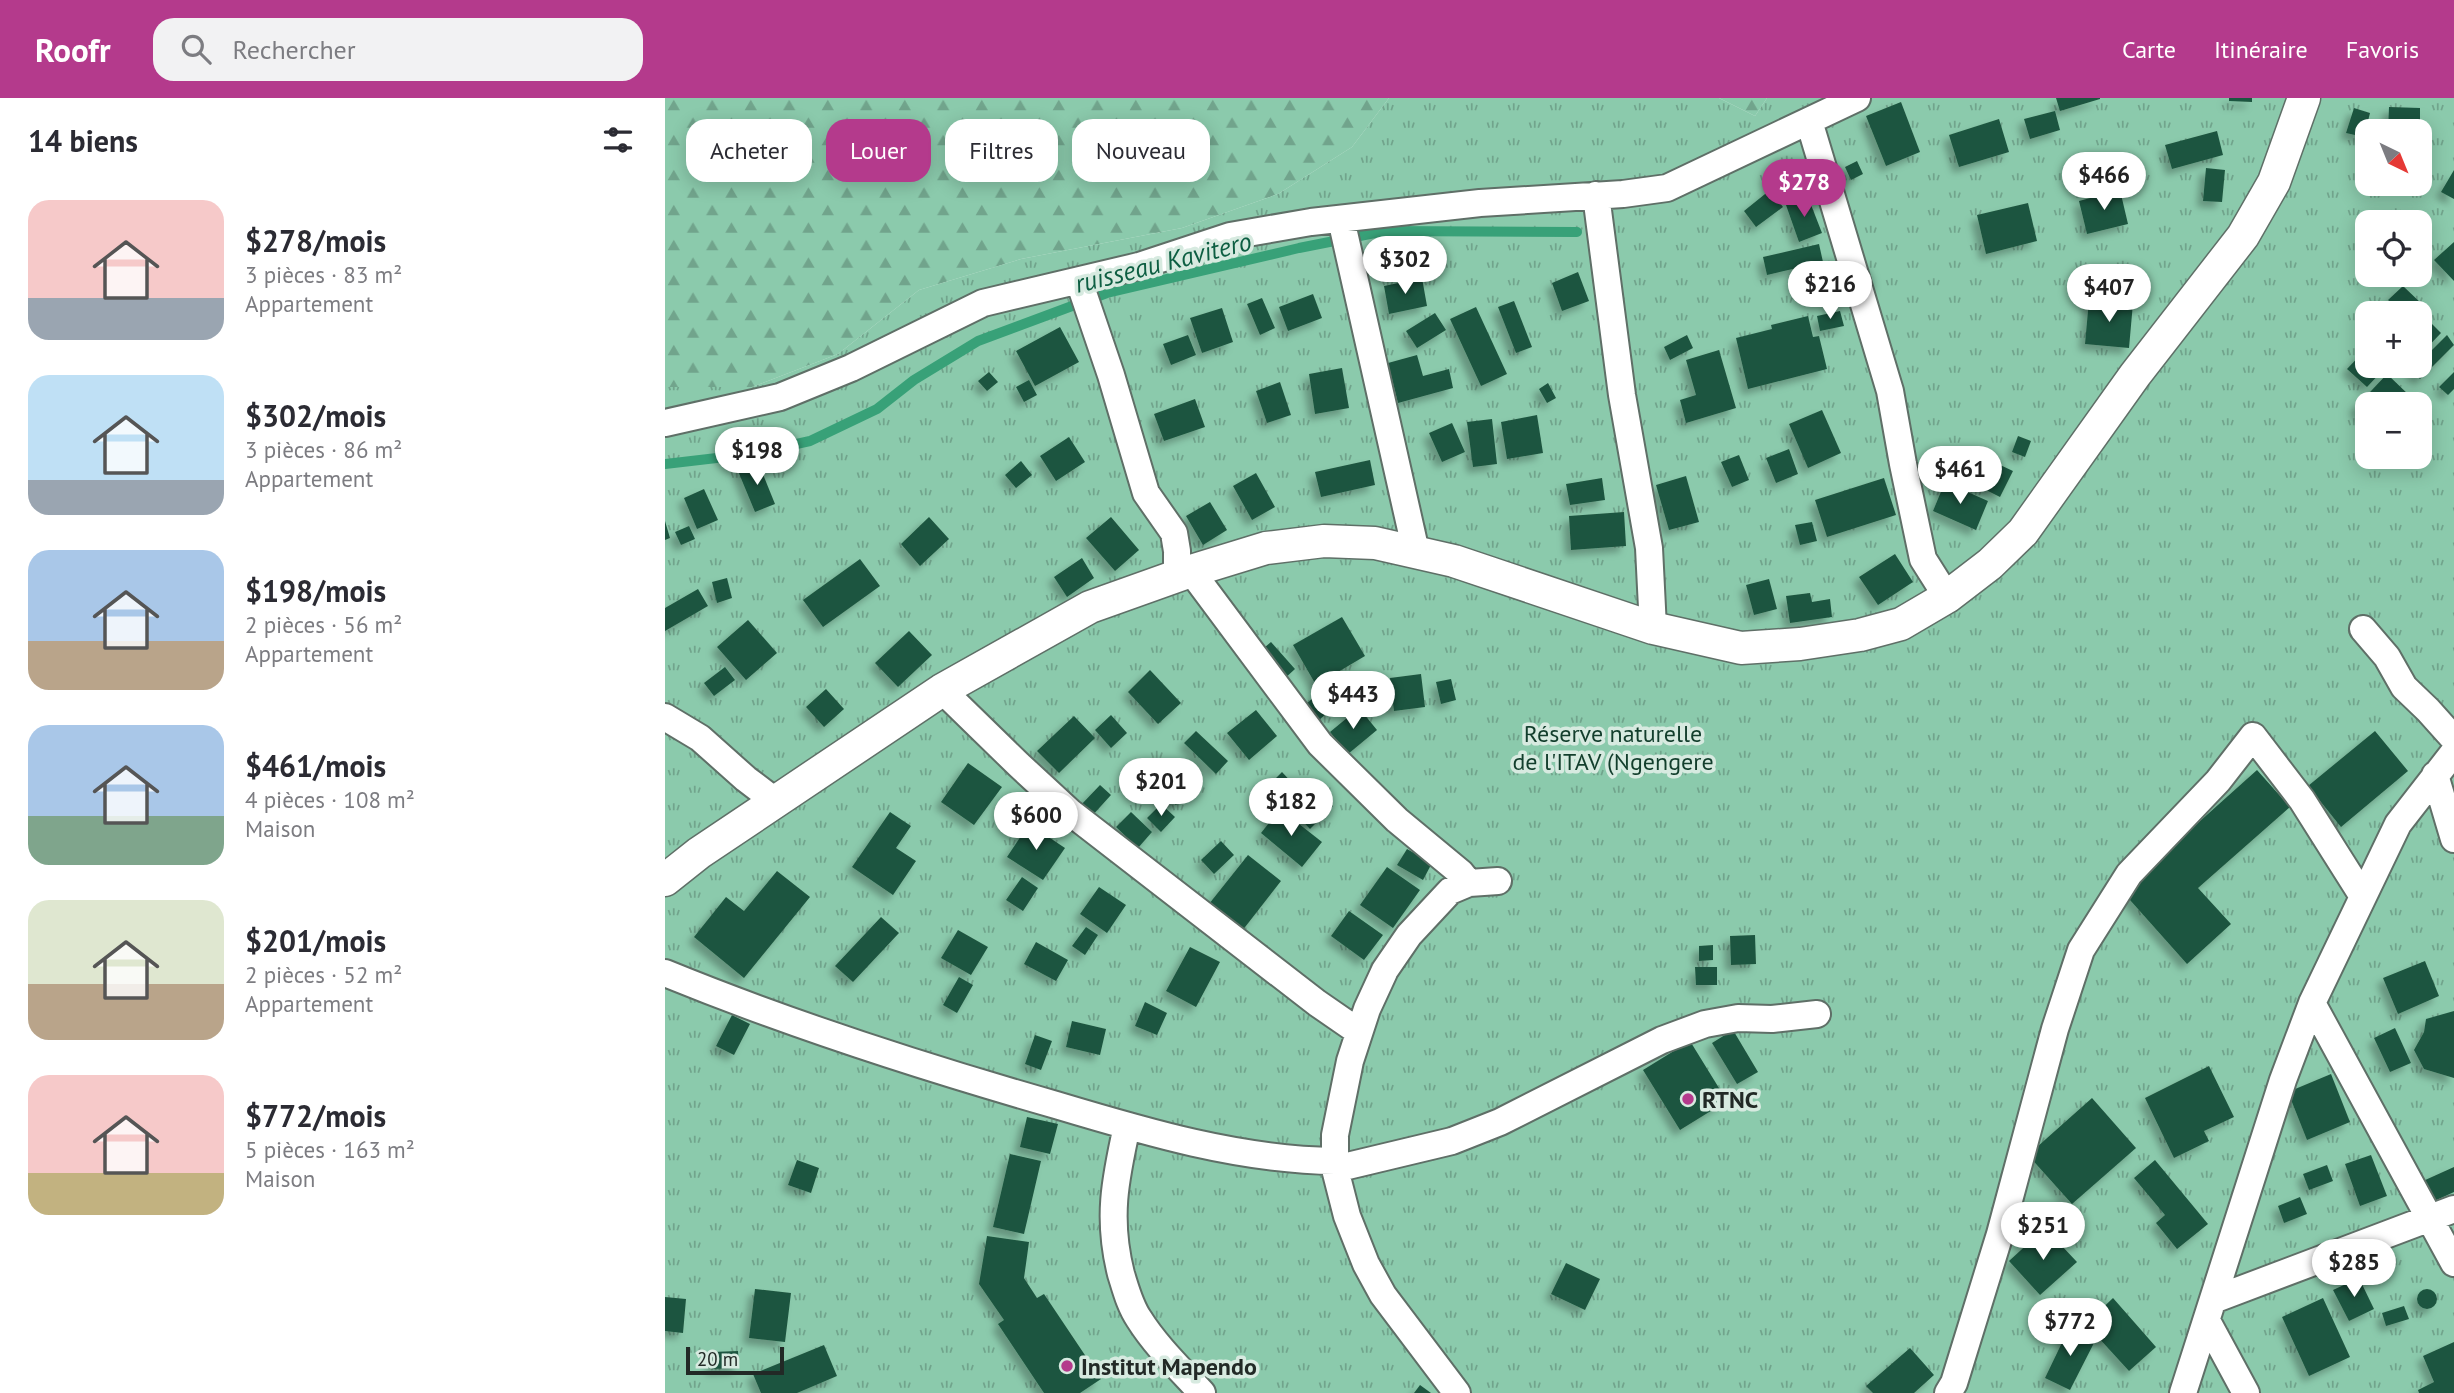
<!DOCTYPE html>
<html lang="fr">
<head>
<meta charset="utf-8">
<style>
	:root { --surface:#fff; --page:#f2f2f3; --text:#2b2b33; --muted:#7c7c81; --accent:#b43a8c }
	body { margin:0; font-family:"PT Sans",sans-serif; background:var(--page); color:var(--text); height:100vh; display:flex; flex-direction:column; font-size:26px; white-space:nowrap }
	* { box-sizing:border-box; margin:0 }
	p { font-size:23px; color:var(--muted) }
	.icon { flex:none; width:38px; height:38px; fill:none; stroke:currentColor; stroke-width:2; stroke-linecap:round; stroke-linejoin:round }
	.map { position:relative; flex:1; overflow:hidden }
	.details { display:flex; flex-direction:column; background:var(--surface); width:665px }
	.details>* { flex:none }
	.banner { position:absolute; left:21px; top:21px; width:665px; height:63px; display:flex; gap:14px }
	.needle { width:46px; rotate:137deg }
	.tools { position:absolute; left:1690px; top:21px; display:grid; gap:14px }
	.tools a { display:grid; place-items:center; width:77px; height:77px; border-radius:14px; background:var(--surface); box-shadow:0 4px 18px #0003; font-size:35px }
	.scale { position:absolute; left:21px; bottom:18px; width:98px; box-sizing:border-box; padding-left:7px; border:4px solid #222926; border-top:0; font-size:19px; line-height:24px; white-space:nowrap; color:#222926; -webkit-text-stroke:5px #d7eae0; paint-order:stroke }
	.price { position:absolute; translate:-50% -60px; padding:0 16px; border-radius:24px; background:#fff; color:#222; font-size:23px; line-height:46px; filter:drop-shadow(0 2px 4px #0008) }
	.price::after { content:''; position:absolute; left:50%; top:42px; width:21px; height:16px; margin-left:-10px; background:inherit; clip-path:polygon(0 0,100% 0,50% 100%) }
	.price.selected { background:var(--accent); color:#fff }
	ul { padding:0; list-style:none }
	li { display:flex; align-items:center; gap:21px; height:175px; padding:0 28px }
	li span { display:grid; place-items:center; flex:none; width:196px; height:140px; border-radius:21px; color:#555 }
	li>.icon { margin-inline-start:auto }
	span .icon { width:84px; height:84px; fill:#fffc; stroke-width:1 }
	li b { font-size:30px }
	h2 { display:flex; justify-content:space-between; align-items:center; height:84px; padding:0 28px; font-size:30px }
	.pill { padding:0 24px; border-radius:21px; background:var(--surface); box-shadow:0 4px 18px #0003; font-size:24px; line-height:63px }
	.pill.selected { background:var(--accent); color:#fff }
	header { display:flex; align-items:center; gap:42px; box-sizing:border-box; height:98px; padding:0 35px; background:var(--accent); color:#fff }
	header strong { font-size:33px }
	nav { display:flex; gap:38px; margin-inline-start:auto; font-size:24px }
	.search { width:490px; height:63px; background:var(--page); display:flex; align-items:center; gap:18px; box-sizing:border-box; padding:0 24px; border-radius:21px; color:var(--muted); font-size:26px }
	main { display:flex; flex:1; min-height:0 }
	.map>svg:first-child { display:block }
</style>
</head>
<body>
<header>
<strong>Roofr</strong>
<div class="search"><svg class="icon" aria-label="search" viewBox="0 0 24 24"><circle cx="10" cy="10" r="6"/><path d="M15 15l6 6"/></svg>Rechercher</div>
<nav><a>Carte</a><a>Itinéraire</a><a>Favoris</a></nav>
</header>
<main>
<section class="details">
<h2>14 biens<svg class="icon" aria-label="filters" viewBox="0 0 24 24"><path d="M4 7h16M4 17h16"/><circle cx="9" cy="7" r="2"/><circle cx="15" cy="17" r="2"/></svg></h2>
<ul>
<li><span style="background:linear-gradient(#f6c9c9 70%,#9aa5b1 0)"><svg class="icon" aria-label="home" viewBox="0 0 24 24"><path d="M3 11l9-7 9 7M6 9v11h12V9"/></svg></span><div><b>$278/mois</b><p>3 pièces · 83 m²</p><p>Appartement</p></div></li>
<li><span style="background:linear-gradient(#bfe0f5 75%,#9aa5b1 0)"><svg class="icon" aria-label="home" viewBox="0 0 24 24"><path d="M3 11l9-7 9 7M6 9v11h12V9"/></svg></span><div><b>$302/mois</b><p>3 pièces · 86 m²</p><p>Appartement</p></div></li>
<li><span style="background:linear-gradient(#a9c7e8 65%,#b9a48a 0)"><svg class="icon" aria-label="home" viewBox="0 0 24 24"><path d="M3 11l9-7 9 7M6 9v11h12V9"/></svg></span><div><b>$198/mois</b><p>2 pièces · 56 m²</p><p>Appartement</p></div></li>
<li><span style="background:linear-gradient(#a9c7e8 65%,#7fa58c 0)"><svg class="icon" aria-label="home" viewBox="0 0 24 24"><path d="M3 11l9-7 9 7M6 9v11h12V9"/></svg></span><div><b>$461/mois</b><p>4 pièces · 108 m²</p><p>Maison</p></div></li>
<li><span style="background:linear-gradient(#dfe7d0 60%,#b9a48a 0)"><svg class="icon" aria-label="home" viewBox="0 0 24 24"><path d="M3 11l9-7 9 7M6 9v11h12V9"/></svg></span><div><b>$201/mois</b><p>2 pièces · 52 m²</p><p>Appartement</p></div></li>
<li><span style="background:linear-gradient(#f6c9c9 70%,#c2b280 0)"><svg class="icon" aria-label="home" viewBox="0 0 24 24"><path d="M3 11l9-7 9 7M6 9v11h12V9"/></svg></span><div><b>$772/mois</b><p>5 pièces · 163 m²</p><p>Maison</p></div></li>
</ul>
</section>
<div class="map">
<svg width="1789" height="1295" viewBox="0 0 1789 1295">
	<defs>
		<pattern id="forest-firs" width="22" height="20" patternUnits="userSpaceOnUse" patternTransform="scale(1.75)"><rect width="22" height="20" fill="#8bcaac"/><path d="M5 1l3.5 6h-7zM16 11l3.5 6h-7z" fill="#71a48c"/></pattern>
		<pattern id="park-tufts" width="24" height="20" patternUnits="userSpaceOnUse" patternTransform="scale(1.75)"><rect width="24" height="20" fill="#8bcaac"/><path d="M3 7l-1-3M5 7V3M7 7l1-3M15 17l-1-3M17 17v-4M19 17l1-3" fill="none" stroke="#71a48c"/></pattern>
		<filter id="shadow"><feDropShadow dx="-6" dy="6" stdDeviation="3.5" flood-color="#0004"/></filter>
	</defs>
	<rect width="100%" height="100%" fill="#d7eae0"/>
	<path fill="url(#forest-firs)" d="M0 0H724L687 49 613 96 517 130 356 161 254 192 173 256 87 289H0Z
		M1054 0H1102L1090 18Z"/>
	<path fill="url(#park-tufts)" fill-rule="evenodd" d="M724 0H1054L1090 18 1102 0H1789V1295H0V289H87L173 256 254 192 356 161 517 130 613 96 687 49ZM1703 33H1755V86H1703ZM1703 124H1755V177H1703ZM1703 215H1755V268H1703ZM1703 306H1755V359H1703Z"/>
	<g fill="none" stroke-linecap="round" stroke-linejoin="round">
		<path stroke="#38a178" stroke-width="10" d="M0 366 86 356 145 343 212 311 249 282 313 243 442 195 634 150 720 133 912 134"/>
	</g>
	<path fill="#1f553f" filter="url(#shadow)" d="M1391 0H1435V1L1395 13Z
		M1564 0H1587V4L1564 3Z
		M1236 4 1255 54 1221 68 1201 18Z
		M1724 9 1755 10V33H1723Z
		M1689 10 1705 15 1699 39 1681 35Z
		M1390 13 1395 32 1365 41 1359 21Z
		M1334 21 1344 54 1294 69 1284 37Z
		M1552 33 1558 57 1507 71 1500 47Z
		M1192 63 1198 76 1186 82 1180 69Z
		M1541 70 1560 72 1557 104 1538 103Z
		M1789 72V101L1776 94Z
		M1105 92 1118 109 1091 129 1079 113Z
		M1455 92 1463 126 1422 136 1414 103Z
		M1143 99 1157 135 1134 144 1121 107Z
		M1363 105 1372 143 1321 156 1312 117Z
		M1789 144V183L1769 162Z
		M1154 146 1158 164 1102 177 1098 159Z
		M913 174 924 203 897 213 887 185Z
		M757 180 762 208 724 216 719 188Z
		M1738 188 1758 207 1750 215H1737L1723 202Z
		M648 196 657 220 623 233 614 209Z
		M597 200 610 230 595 237 582 206Z
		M1424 202 1468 205 1464 250 1420 246Z
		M849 203 867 249 851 255 833 209Z
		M811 209 842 276 816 288 785 221Z
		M557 210 568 244 537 255 525 220Z
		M1175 213 1179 228 1155 233 1152 218Z
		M1755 214 1776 235 1755 257Z
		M770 215 781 232 752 250 741 233Z
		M1143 218 1148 239 1154 238 1162 271 1083 291 1071 240 1107 231 1106 227Z
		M395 229 414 264 370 288 351 253Z
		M523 237 531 257 506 267 498 246Z
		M1022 237 1028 250 1005 262 999 249Z
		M1782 237 1789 247 1755 281 1746 273 1751 268H1755V264Z
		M1054 252 1071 310 1021 325 1015 302 1031 297 1021 262Z
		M1700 252 1703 255V268H1716L1719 271 1702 289 1682 271Z
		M752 257 758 278 784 271 788 290 733 305 723 265Z
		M677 270 684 310 650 316 644 276Z
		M324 274 333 284 322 293 313 283Z
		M1789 274V291L1783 297 1774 289Z
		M1722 276 1745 298 1738 306H1703V322L1690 310Z
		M364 282 372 297 359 304 351 289Z
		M615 284 626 317 602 325 591 293Z
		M883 285 891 300 882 305 874 291Z
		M530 301 540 329 499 343 489 316Z
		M1157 312 1176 355 1143 370 1124 326Z
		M872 317 878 355 842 361 836 324Z
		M827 321 832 366 808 369 802 324Z
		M787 325 800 354 777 364 764 335Z
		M1353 338 1366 343 1360 359 1347 354Z
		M404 339 420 364 391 383 375 358Z
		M1124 351 1133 376 1111 385 1101 360Z
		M1074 357 1084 382 1067 389 1056 364Z
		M1318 359 1348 373 1335 399 1305 384Z
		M705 362 710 387 656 399 650 374Z
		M356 363 367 377 351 390 340 377Z
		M93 364 110 406 90 414 73 373Z
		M591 375 610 409 587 422 568 388Z
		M1021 378 1034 424 1004 432 991 387Z
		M937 380 940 402 905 407 901 386Z
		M1219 380 1231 417 1162 439 1150 402Z
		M1280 384 1323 403 1311 432 1268 413Z
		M39 391 53 422 32 431 19 400Z
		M545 404 562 432 538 447 521 418Z
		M959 414 961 448 906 452 904 418Z
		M264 419 284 441 255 468 236 446Z
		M446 419 474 452 450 473 421 440Z
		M0 423 5 440 0 442Z
		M1147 424 1152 443 1135 447 1130 427Z
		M24 428 30 441 16 447 10 434Z
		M1230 456 1248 484 1213 507 1194 479Z
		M417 460 429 480 402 499 389 479Z
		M195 461 215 488 158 529 138 502Z
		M62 480 67 500 52 505 47 484Z
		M1104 481 1112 511 1089 517 1081 487Z
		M33 491 43 508 0 533V510Z
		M1145 495 1147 504 1165 501 1167 519 1125 525 1121 498Z
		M677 519 700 558 651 587 628 547Z
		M83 522 112 555 81 582 52 549Z
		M244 533 267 557 233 589 210 565Z
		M606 544 630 571 618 582 593 555Z
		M60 569 70 582 49 598 39 585Z
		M485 572 516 605 493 626 463 594Z
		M756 576 760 609 729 613 725 580Z
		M786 581 791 602 776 606 771 584Z
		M161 591 179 611 159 629 141 609Z
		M652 596 666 612 649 626 636 611Z
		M694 610 712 632 683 656 665 634Z
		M591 612 612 638 584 662 562 635Z
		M446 617 462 635 446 650 430 632Z
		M409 618 430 640 394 675 372 653Z
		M531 633 563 663 551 676 519 645Z
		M1710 633 1743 673 1676 729 1643 688Z
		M303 665 337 689 309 727 276 704Z
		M499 666 525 690 511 707 484 683Z
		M1592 672 1625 709 1533 790 1566 826 1522 866 1457 793Z
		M617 674 631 689 619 700 606 685Z
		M645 683 668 708 645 731 621 706Z
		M435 687 446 697 426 719 415 708Z
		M496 706 510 719 496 734 482 720Z
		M615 711 657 744 637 769 596 735Z
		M225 714 246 728 231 750 251 763 228 797 187 769Z
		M466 714 487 734 473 750 451 729Z
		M364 726 400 750 378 782 342 759Z
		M556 743 569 757 549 776 536 762Z
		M742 751 767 765 758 782 732 767Z
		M583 757 616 783 577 833 544 806Z
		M722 769 755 792 728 830 695 807Z
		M112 773 145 799 79 880 29 839 61 799 79 813Z
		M357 779 373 790 358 813 341 802Z
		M434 789 461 807 442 835 415 816Z
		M684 813 718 837 699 862 666 838Z
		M216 819 234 835 188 884 170 868Z
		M421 829 433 837 420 857 407 848Z
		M293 832 323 849 306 877 276 860Z
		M1090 837 1091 866 1066 867 1065 838Z
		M371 844 403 862 391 883 359 866Z
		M1048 847V862L1034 863V848Z
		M525 849 555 864 531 909 501 893Z
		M1760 863 1774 898 1733 916 1718 880Z
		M1030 869H1052V887H1031Z
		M294 879 308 887 292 915 278 907Z
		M480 904 502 915 492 937 470 928Z
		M1789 913V980L1759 971 1749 952 1759 934 1761 921Z
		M67 917 85 926 69 957 51 948Z
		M407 923 441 931 435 957 401 949Z
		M1730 930 1746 965 1725 974 1709 940Z
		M1068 932 1093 974 1072 986 1047 945Z
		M370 937 387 943 376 972 360 966Z
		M1025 943 1062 1003 1015 1032 978 972Z
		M1544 968 1569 1019 1539 1033 1544 1043 1509 1060 1480 1000Z
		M1666 976 1685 1024 1642 1042 1623 994Z
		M1427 1000 1471 1050 1407 1106 1363 1057Z
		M362 1019 393 1026 385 1056 355 1049Z
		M345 1056 376 1063 359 1136 328 1129Z
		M1706 1057 1722 1098 1695 1108 1680 1066Z
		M132 1062 154 1070 146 1095 123 1087Z
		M1490 1062 1543 1126 1512 1151 1491 1125 1500 1117 1469 1080Z
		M1662 1067 1668 1083 1644 1092 1638 1076Z
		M1789 1069V1094L1767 1104 1758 1083Z
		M1635 1099 1642 1116 1619 1125 1613 1108Z
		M1380 1130 1412 1164 1375 1197 1344 1163Z
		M322 1138 364 1144 359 1180 372 1200 379 1196 436 1281 415 1295H379L333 1226 339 1222 314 1186Z
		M901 1165 935 1181 920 1212 886 1196Z
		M1694 1180 1709 1211 1684 1223 1668 1192Z
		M90 1191 126 1195 120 1244 84 1240Z
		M1752 1201a10 10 0 1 1 20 0a10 10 0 1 1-20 0Z
		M0 1199 21 1201 18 1235 0 1233Z
		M1448 1200 1491 1249 1464 1273 1421 1226Z
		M1658 1200 1685 1259 1644 1278 1617 1219Z
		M1739 1208 1744 1221 1721 1228 1717 1215Z
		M1405 1228 1431 1241 1405 1292 1380 1280Z
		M1789 1244V1295H1754L1753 1292 1769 1284 1758 1258Z
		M159 1247 172 1278 132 1295H96L88 1276Z
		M1245 1250 1269 1277 1249 1295H1208L1201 1288Z
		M73 1253 74 1270 47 1271V1254Z
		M755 1287 766 1295H749Z"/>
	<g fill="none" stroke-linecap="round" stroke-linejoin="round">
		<defs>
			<path id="minor" d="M1144 23 1225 293 1238 366 1258 461 1282 499
				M931 97 957 297 984 450 988 530
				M676 121 751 454
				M414 183 446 277 481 395 509 435 512 453V478
				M0 325 115 299 186 270 318 205 474 168 565 138 646 124 815 105 958 96 1002 90 1192 0
				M526 473 655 646 732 722 796 775 804 785
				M1698 531 1722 559 1739 589 1763 612 1789 641
				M277 592 354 667 405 714 652 905 694 934
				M0 619 35 640 81 681 110 703
				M1770 677 1789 741
				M0 875C127 927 258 969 391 1007 481 1034 575 1062 670 1063
				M1647 905 1789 1165
				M462 1028C450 1082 442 1121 456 1176 461 1192 465 1208 474 1221 491 1248 515 1271 537 1295
				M670 1071 787 1043 835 1024 997 942 1040 926 1073 920 1107 921 1152 916
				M1548 1202 1789 1111
				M1542 1223 1581 1295
				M792 1295 718 1197 701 1166 682 1118 670 1071V1037L685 963 702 911 720 872 744 837 785 793 804 785 833 783
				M1283 1295 1289 1285 1335 1136 1390 931 1416 852 1464 776 1553 683 1588 638 1637 702 1697 797
				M1518 1295 1618 982 1647 905 1733 726 1789 654"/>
			<path id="tertiary" d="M0 782 34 755 277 592 425 509 526 473 601 450 659 443 710 445 789 463 988 530 1076 550 1135 546 1195 537 1236 526 1282 499 1325 466 1358 434 1470 277 1578 138 1609 84 1639 0"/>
		</defs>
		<use href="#minor" stroke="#5f6f67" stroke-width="30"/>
		<use href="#tertiary" stroke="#5f6f67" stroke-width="35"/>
		<use href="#minor" stroke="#fff" stroke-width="26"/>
		<use href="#tertiary" stroke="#fff" stroke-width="32"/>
	</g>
	<g fill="#b43a8c" stroke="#d7eae0" stroke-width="2.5">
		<circle cx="1023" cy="1001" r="7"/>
		<circle cx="402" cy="1268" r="7"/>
	</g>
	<g text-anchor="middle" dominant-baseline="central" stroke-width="7" stroke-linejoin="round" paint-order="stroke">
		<g font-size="24" fill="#123e2c" stroke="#d7eae0">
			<text x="948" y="635">Réserve naturelle<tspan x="948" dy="28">de l'ITAV (Ngengere</tspan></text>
		</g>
		<g font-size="24" font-weight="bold" fill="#222926" stroke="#d7eae0" text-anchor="start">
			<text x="1037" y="1001">RTNC</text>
			<text x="416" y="1268">Institut Mapendo</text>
		</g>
		<g font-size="26" font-style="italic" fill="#0d5e42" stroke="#d7eae0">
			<text transform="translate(498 164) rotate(-14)">ruisseau Kavitero</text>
		</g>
	</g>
</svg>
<div class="tools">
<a><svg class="needle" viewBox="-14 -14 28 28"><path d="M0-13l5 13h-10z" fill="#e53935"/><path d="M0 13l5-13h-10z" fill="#7c7c81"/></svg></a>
<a><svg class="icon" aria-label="locate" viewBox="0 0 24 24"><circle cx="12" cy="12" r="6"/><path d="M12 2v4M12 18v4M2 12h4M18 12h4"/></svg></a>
<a>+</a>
<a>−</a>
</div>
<div class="scale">20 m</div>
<b class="price" style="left:1439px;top:114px">$466</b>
<b class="price selected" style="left:1139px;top:121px">$278</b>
<b class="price" style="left:740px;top:198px">$302</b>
<b class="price" style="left:1165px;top:223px">$216</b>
<b class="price" style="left:1444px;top:226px">$407</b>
<b class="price" style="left:92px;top:389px">$198</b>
<b class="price" style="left:1295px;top:408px">$461</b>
<b class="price" style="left:688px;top:633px">$443</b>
<b class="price" style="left:496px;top:720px">$201</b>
<b class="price" style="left:626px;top:740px">$182</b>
<b class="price" style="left:371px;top:754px">$600</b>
<b class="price" style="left:1378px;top:1164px">$251</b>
<b class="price" style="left:1689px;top:1201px">$285</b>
<b class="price" style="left:1405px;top:1260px">$772</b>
<div class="banner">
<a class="pill">Acheter</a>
<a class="pill selected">Louer</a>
<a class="pill">Filtres</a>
<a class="pill">Nouveau</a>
</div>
</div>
</main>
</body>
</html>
